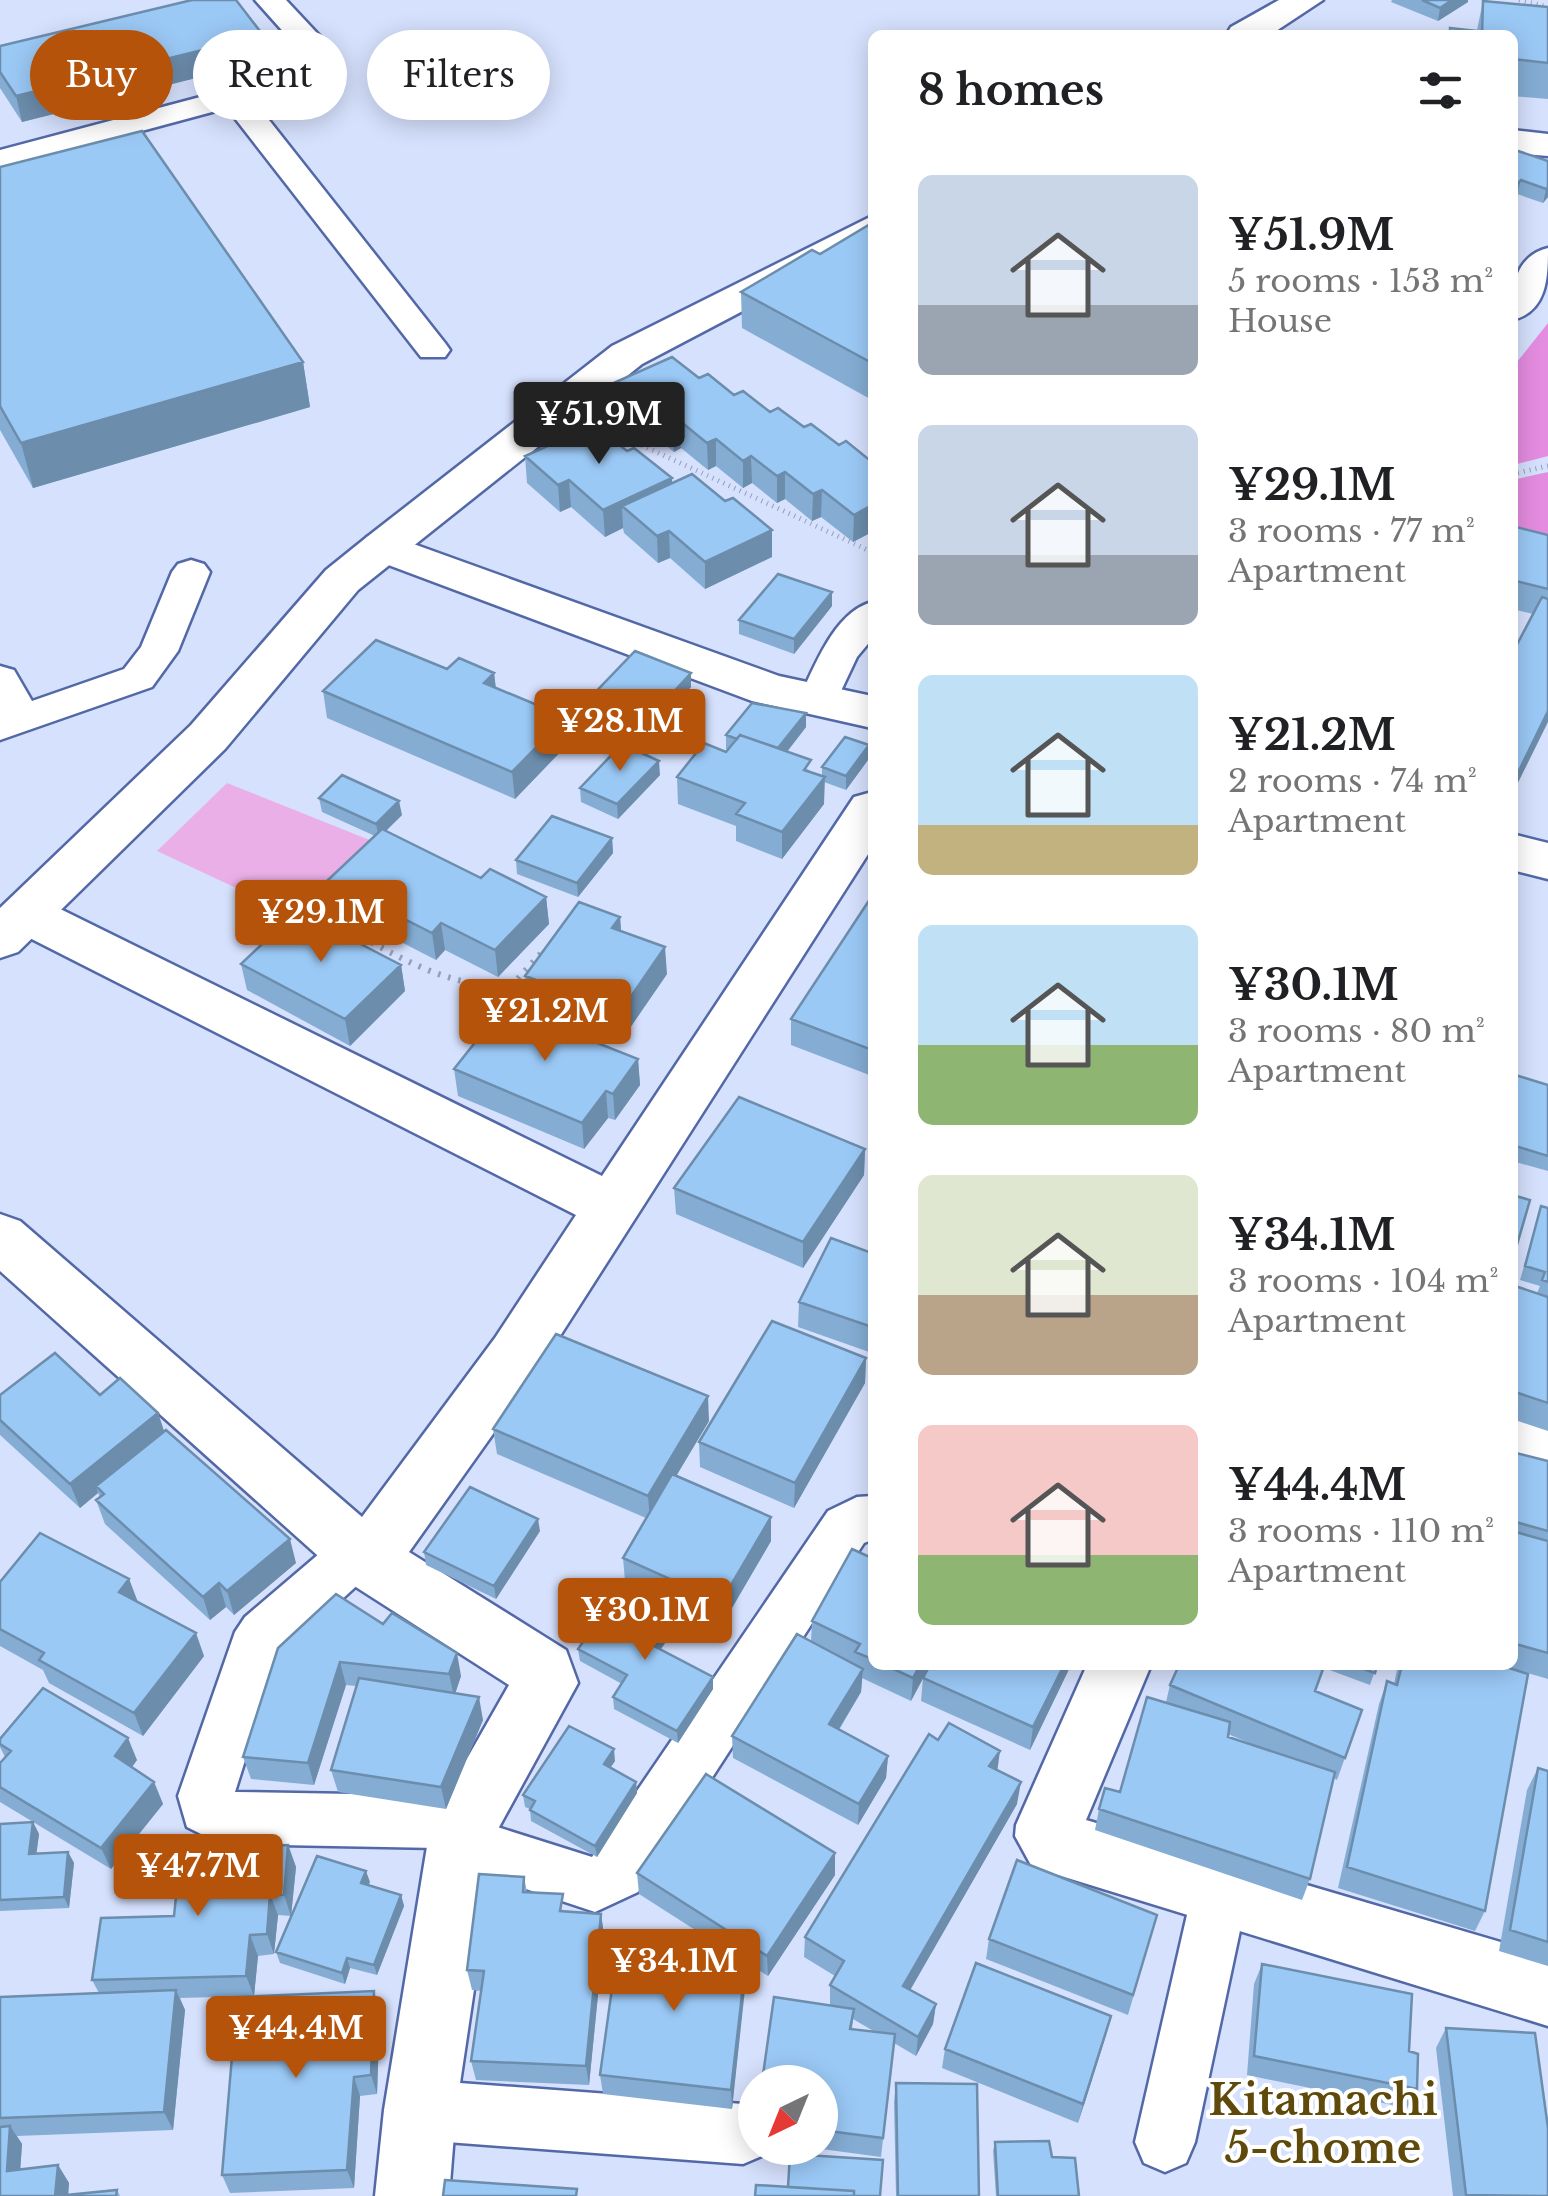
<!DOCTYPE html>
<html lang="en">
<head>
<meta charset="utf-8">
<style>
	:root { --surface:#fff; --page:#f6f6f6; --text:#202124; --muted:#757577; --accent:#b45309 }
	body { margin:0; font-family:"Libre Baskerville",serif; background:var(--page); color:var(--text); height:100vh; display:flex; flex-direction:column; font-size:38px; white-space:nowrap }
	* { box-sizing:border-box; margin:0 }
	p { font-size:32px; color:var(--muted) }
	.icon { flex:none; width:55px; height:55px; fill:none; stroke:currentColor; stroke-width:2; stroke-linecap:round; stroke-linejoin:round }
	.map { position:relative; flex:1; overflow:hidden }
	.sheet { position:absolute; left:868px; top:30px; width:650px; height:1640px; display:flex; flex-direction:column; background:var(--surface); border-radius:15px; box-shadow:0 5px 25px #0003 }
	.sheet>* { flex:none }
	.guide { position:absolute; left:30px; top:30px; width:688px; height:90px; display:flex; gap:20px }
	.needle { width:65px; rotate:223deg }
	.fabs { position:absolute; left:738px; top:2065px; display:grid; gap:20px }
	.fabs a { display:grid; place-items:center; width:100px; height:100px; border-radius:50%; background:var(--surface); box-shadow:0 5px 25px #0003; font-size:50px }
	.price { position:absolute; translate:-50% -85px; padding:0 22px; border-radius:10px; background:var(--accent); color:#fff; font-size:32px; line-height:65px; filter:drop-shadow(0 2px 5px #0008) }
	.price::after { content:''; position:absolute; left:50%; top:60px; width:30px; height:22px; margin-left:-15px; background:inherit; clip-path:polygon(0 0,100% 0,50% 100%) }
	.price.on { background:#222; color:#fff }
	ul { padding:0; list-style:none }
	li { display:flex; align-items:center; gap:30px; height:250px; padding:0 50px }
	li span { display:grid; place-items:center; flex:none; width:280px; height:200px; border-radius:15px; color:#555 }
	li>.icon { margin-inline-start:auto }
	span .icon { width:120px; height:120px; fill:#fffc; stroke-width:1 }
	li b { font-size:42px }
	h2 { display:flex; justify-content:space-between; align-items:center; height:120px; padding:0 50px; font-size:42px }
	.tag { padding:0 35px; border-radius:45px; background:var(--surface); box-shadow:0 5px 25px #0003; font-size:35px; line-height:90px }
	.tag.on { background:var(--accent); color:#fff }
	.map>svg:first-child { display:block }
</style>
</head>
<body>
<div class="map">
<svg width="1548" height="2196" viewBox="0 0 1548 2196">
	<rect width="100%" height="100%" fill="#d6e1fd"/>
	<path fill="#ebafe8" d="M227 783 392 849 313 924 157 851Z"/>
	<path fill="#e48ce0" d="M1548 323V456L1513 465V367Z
		M1548 472V546L1513 538 1512 480Z"/>
	<g fill="none" stroke-linecap="round" stroke-linejoin="round">
		<defs>
			<path id="service" d="M255 0H286L330 47 337 67 320 83 254 101 445 343 450 350 445 357H421L227 108 0 169V150L298 71 306 64 304 55Z
				M191 560 204 564 210 572 178 651 152 687 0 740V666L14 670 32 701 124 669 141 647 172 572 178 564Z
				M872 602V639L857 657 832 710 818 714 804 710 798 701C814 668 834 612 872 602Z
				M1512 1413 1548 1424V1466L1512 1455Z
				M872 1496V1540L864 1543 638 1892 595 1912 442 1861 437 1848 221 1844 187 1827 178 1796 235 1632 245 1617 340 1536 358 1529 376 1536 384 1552 376 1568 277 1659 235 1792 465 1796 485 1804 491 1825 592 1857 828 1511 857 1497Z
				M1220 1866 1240 1874 1248 1893 1195 2142 1186 2163 1165 2172 1144 2163 1135 2142 1192 1893 1200 1874Z
				M420 2080 743 2104 755 2109V2148H767L764 2155 743 2164 420 2140 399 2131 390 2110 399 2089Z"/>
			<path id="minor" d="M1512 130 1548 134V156L1512 153Z
				M1548 248C1548 278 1547 312 1512 320 1512 290 1513 257 1548 248Z
				M383 533 779 676 872 696V728L752 701 367 557 360 547 367 537Z
				M872 792V848L537 1372 409 1552 566 1650 578 1683 498 1829 456 2110 449 2196H375L384 2110 431 1822 509 1685 345 1580 0 1271V1214L20 1221 362 1517 495 1338 576 1215 8 927 0 914 8 901 26 895 44 901 602 1176 854 797Z
				M1512 834 1548 843V879L1512 870Z
				M1087 1665H1151L1086 1820 1548 1956V2026L1032 1867 1015 1836 1016 1825Z"/>
			<path id="tertiary" d="M1279 0H1323L1270 35H1226L1231 27Z
				M872 216V243L642 364 358 590 225 749 18 952 0 958V908L191 725 326 570 367 537 612 346Z"/>
		</defs>
		<use href="#service" stroke="#5368a6" stroke-width="5"/>
		<use href="#minor" stroke="#5368a6" stroke-width="5"/>
		<use href="#tertiary" stroke="#5368a6" stroke-width="5"/>
		<path stroke="#969fb9" stroke-width="5" stroke-dasharray="1 5" stroke-linecap="butt" d="M1519 0 1548 7
			M620 435 872 552
			M1512 474 1548 466"/>
		<path stroke="#969fb9" stroke-width="6" stroke-dasharray="2.5 8" stroke-linecap="butt" d="M335 922C391 952 446 990 512 985L544 950"/>
		<use href="#service" fill="#fff" fill-rule="evenodd"/>
		<use href="#minor" fill="#fff" fill-rule="evenodd"/>
		<use href="#tertiary" fill="#fff" fill-rule="evenodd"/>
	</g>
	<path fill="#85add4" fill-rule="evenodd" d="M1392 0H1468V2L1438 21 1391 2Z
		M1483 1 1548 7V99L1512 96V35H1449L1450 28 1477 30Z
		M263 35 267 60 22 122 0 88V46Z
		M1512 149 1548 161V197L1543 203 1517 194 1512 199Z
		M0 167 303 362 310 407 33 488 0 430Z
		M872 223V400L742 328 741 292 820 254Z
		M699 378 804 427 872 462V532L853 542 821 517 812 521 785 499 777 503 752 483 743 488 716 466 708 470 681 448 674 452 650 432 641 436 611 412 609 385Z
		M627 451 672 478V483L725 501 772 530V557L705 589 670 558 658 563 624 533 623 528 605 537 571 507 560 512 527 483 525 456Z
		M1512 526 1548 535V722L1533 614 1512 609Z
		M832 606 794 654 739 634V620Z
		M447 669 494 673 496 688 568 744 515 799 327 718 323 691Z
		M691 687 634 750 660 775 618 819 581 802 580 788 627 746 588 715 587 701Z
		M806 727 787 752 811 772 822 776V767L869 745 868 760 846 790 824 782V804L782 859 736 841V826L678 804 677 777 726 752 728 750 726 749V735Z
		M319 798 402 815 385 831 481 878 546 897 549 924 498 977 445 950 436 960 333 907 328 880 375 836 322 812Z
		M612 838 613 853 578 897 517 874 516 860Z
		M872 896V1076L791 1045V1019Z
		M620 917 621 931 667 974 623 1038 527 1002 525 976Z
		M241 964 401 965 405 991 350 1046 247 990Z
		M638 1059 640 1085 615 1120 608 1118 584 1149 458 1096 454 1069Z
		M1512 1074 1548 1085V1171L1512 1161Z
		M865 1149 864 1175 803 1268 676 1214 674 1188Z
		M872 1176V1194L870 1193V1180Z
		M1541 1206 1548 1208V1431L1512 1419V1285L1537 1293 1540 1286 1520 1280Z
		M872 1253V1353L798 1327 799 1302Z
		M866 1358 865 1383 794 1508 700 1467 699 1442Z
		M0 1395H100L158 1413 164 1431 296 1563 234 1615 226 1607 210 1620 105 1524 96 1500 100 1497 98 1493 80 1508 0 1435Z
		M709 1421 676 1476 771 1517V1541L722 1625 625 1581 623 1558 646 1518 497 1454 493 1429Z
		M1512 1452 1548 1461V1679L1517 1670 1485 1911 1475 1931 1338 1888 1379 1704 1387 1681 1394 1684 1398 1665H1512Z
		M540 1531 496 1599 426 1565 424 1552Z
		M872 1558V1665H930L911 1701 862 1678 861 1692 839 1730 888 1756 886 1778 858 1825 733 1758 732 1736 811 1642 812 1621Z
		M129 1579 138 1602 204 1656 143 1736 49 1683 43 1670 0 1646V1582Z
		M671 1634 661 1649 713 1677V1689L678 1743 614 1709 613 1697 622 1684 580 1661 578 1649Z
		M278 1648 461 1676 455 1694 483 1720 446 1809 338 1792 331 1770 356 1686 346 1685 314 1785 251 1779 243 1757Z
		M930 1665H1071L1030 1750 921 1701 923 1678Z
		M1316 1665H1377L1370 1685Z
		M1170 1685 1316 1691 1362 1710 1337 1780 1334 1778 1310 1879 1302 1900 1095 1830 1099 1809 1120 1792 1166 1702ZM1228 1734 1261 1748 1228 1737Z
		M0 1739 137 1760 132 1767 154 1782 163 1804 111 1869 0 1802V1763L5 1757 0 1747Z
		M615 1761 611 1767 636 1782 637 1793 597 1857 531 1821 530 1809 525 1807 523 1795Z
		M1538 1768 1548 1771V1966L1499 1951 1527 1790Z
		M997 1770 1017 1804 910 1990 936 2004 933 2024 916 2056 894 2043 881 2157 814 2148H820V2082L830 2005V1985L835 1976 804 1957 805 1937ZM853 2019 875 2032 852 2029Z
		M33 1822 39 1834 36 1854 68 1852 74 1863 69 1908 0 1911V1824Z
		M288 1845 296 1867 291 1916 278 1915 274 1954 258 1956 254 1996 180 1998 185 2010 173 2130 17 2136 22 2144 20 2170 58 2165 69 2183 68 2195 117 2190 120 2196H0V1997L99 1993 92 1980 174 1916Z
		M835 1853V1875L768 1976 747 1963 732 2109 603 2094 600 2075 725 1949 639 1894 637 1873Z
		M524 1877 527 1892 565 1911 601 1914 604 1935 589 2085 476 2080 471 2061 481 1991 472 1990 467 1970Z
		M370 1882 368 1885 401 1895 404 1906 377 1975 350 1968 345 1984 280 1963 276 1952Z
		M1157 1915 1128 2015 986 1959 989 1939Z
		M1262 1964 1409 2051 1417 2089 1407 2108 1247 2075 1254 1984Z
		M380 2011 377 2094 360 2096 354 2188 230 2193 222 2175Z
		M1446 2028 1548 2196H1453L1436 2048Z
		M1106 2035 1078 2123 942 2068 945 2049Z
		M896 2083 979 2196H896L894 2102Z
		M995 2142 1052 2157 1079 2196H996L993 2151Z"/>
	<path fill="#6c8dac" d="M1452 0H1468V2L1438 21 1440 8Z
		M263 35 267 60 22 122 16 96Z
		M1521 180 1517 194 1512 199 1514 187Z
		M1548 187V197L1543 203 1546 189Z
		M303 362 310 407 33 488 21 443Z
		M649 405 650 432 641 436 640 410Z
		M680 421 681 448 674 452 673 425Z
		M716 439V466L708 470 707 443Z
		M751 456 752 483 743 488V461Z
		M785 472V499L777 503V476Z
		M672 478 673 505 622 506 623 528 605 537 603 510Z
		M569 480 571 507 560 512 558 485Z
		M822 490 821 517 812 521 813 494Z
		M872 505V532L853 542 854 515Z
		M772 530V557L705 589V562Z
		M669 531 670 558 658 563 657 536Z
		M832 592V606L794 654V639Z
		M494 673 497 700 484 683Z
		M691 673V687L633 751 632 737Z
		M1548 711V722L1512 795V785Z
		M806 713V727L775 767V752Z
		M566 717 568 744 515 799 512 772Z
		M869 745 868 760 846 790V776Z
		M659 761 660 775 618 819 617 804Z
		M825 777 824 804 782 859V832Z
		M399 801 402 815 379 838 376 824Z
		M612 838 613 853 578 897 577 883Z
		M546 897 549 924 498 977 495 950Z
		M620 917 622 944 612 928Z
		M441 923 445 950 436 960 432 933Z
		M665 947 667 974 623 1038 621 1011Z
		M401 965 405 991 350 1046 345 1019Z
		M638 1059 640 1085 615 1120 613 1094Z
		M606 1091 608 1118 584 1149 582 1123Z
		M865 1149 864 1175 803 1268V1242Z
		M866 1358 865 1383 794 1508 795 1483Z
		M708 1396 709 1421 650 1520 648 1496Z
		M158 1413 166 1437 96 1486 98 1493 80 1508 70 1484Z
		M771 1517V1541L722 1625 721 1602Z
		M538 1519 540 1531 496 1599 494 1586Z
		M290 1539 296 1563 234 1615 227 1591Z
		M129 1579 138 1603 119 1592Z
		M219 1583 226 1607 210 1620 203 1597Z
		M670 1622 671 1634 655 1658 654 1646Z
		M196 1633 204 1656 143 1736 134 1713Z
		M457 1653 461 1676 454 1697 449 1674Z
		M340 1662 346 1685 314 1785 308 1763Z
		M920 1665H930L911 1701 913 1678Z
		M1064 1665H1071L1030 1750 1033 1727Z
		M863 1669 861 1692 828 1747 829 1724Z
		M713 1677V1689L678 1743 677 1731Z
		M479 1697 483 1720 446 1809 441 1787Z
		M128 1738 137 1760 124 1778 115 1756Z
		M614 1749 615 1761 605 1775 604 1764Z
		M1000 1751 997 1773 989 1766Z
		M888 1756 886 1778 858 1825 859 1804Z
		M154 1782 163 1804 111 1869 101 1848Z
		M636 1782 637 1793 597 1857 595 1846Z
		M1021 1782 1017 1804 901 2006 903 1986Z
		M33 1822 39 1834 35 1865 29 1854Z
		M288 1845 296 1867 291 1916 284 1895Z
		M68 1852 74 1863 69 1908 64 1897Z
		M835 1853V1875L768 1976 767 1956Z
		M366 1871 370 1882 364 1894 361 1883Z
		M270 1894 278 1915 274 1954 267 1934Z
		M401 1895 404 1906 377 1975 374 1965Z
		M601 1914 604 1935 589 2085 586 2066Z
		M250 1935 258 1956 254 1996 246 1976Z
		M747 1951V1971L732 2109 731 2090Z
		M347 1958 350 1968 345 1984 342 1973Z
		M176 1990 185 2010 173 2130 164 2112Z
		M374 1991 380 2011 377 2094 371 2075Z
		M936 2004 933 2024 916 2056 918 2037Z
		M1111 2016 1106 2035 1078 2123 1083 2104Z
		M354 2077 360 2096 354 2188 347 2170Z
		M10 2126 22 2144 19 2189 7 2171Z
		M58 2165 69 2183 68 2196H55Z"/>
	<path fill="#9bc9f6" stroke="#6c8dac" stroke-width="2.5" d="M192 0H236L263 35 16 96 0 72V46Z
		M1422 0H1452L1440 8Z
		M1483 1 1548 7V63L1512 59V35H1482Z
		M1450 28 1478 31V35H1450Z
		M142 131 303 362 21 443 0 406V167Z
		M1512 149 1548 161V187L1546 189 1521 180 1514 187H1512Z
		M872 223V363L741 292 812 250 820 254Z
		M672 357 699 378 708 374 734 395 743 391 770 412 778 408 804 427 811 424 839 445 846 441 872 462V505L854 515 822 490 813 494 785 472 777 476 751 456 743 461 716 439 707 443 680 421 673 425 649 405 640 410 609 385Z
		M595 425 627 451 634 448 672 478 603 510 569 480 558 485 525 456Z
		M692 474 725 501 733 498 772 530 705 562 669 531 657 536 622 506Z
		M1512 526 1548 535V589L1512 580Z
		M778 574 832 592 794 639 739 620Z
		M1542 597 1548 599V711L1512 785V654Z
		M376 640 447 669 459 658 494 673 484 683 566 717 512 772 323 691Z
		M635 651 691 673 632 737 587 701Z
		M752 703 806 713 778 748 740 735 737 739 726 735Z
		M740 735 811 760 804 770 825 777 782 832 736 814 745 803 677 777 704 743 726 752Z
		M845 737 869 745 846 776 822 767Z
		M622 744 659 761 617 804 580 788Z
		M342 775 399 801 376 824 319 798Z
		M552 816 612 838 577 883 516 860Z
		M382 829 481 878 490 869 546 897 495 950 441 923 432 933 328 880Z
		M872 896V1050L791 1019Z
		M579 902 620 917 612 928 665 947 621 1011 525 976Z
		M297 911 401 965 345 1019 241 964Z
		M504 1006 638 1059 613 1094 606 1091 582 1123 454 1069Z
		M1512 1074 1548 1085V1156L1512 1145Z
		M739 1097 865 1149 803 1242 674 1188Z
		M1512 1195 1530 1200 1512 1262Z
		M1541 1206 1548 1208V1282L1542 1280 1545 1272 1525 1266Z
		M831 1238 872 1253V1327L799 1302Z
		M1512 1285 1548 1297V1403L1512 1391Z
		M772 1321 866 1358 795 1483 699 1442Z
		M556 1334 708 1396 648 1496 493 1429Z
		M55 1353 100 1395 120 1378 158 1413 70 1484 0 1420V1395Z
		M166 1430 290 1539 227 1591 219 1583 203 1597 96 1500 104 1494 96 1486Z
		M1512 1452 1548 1461V1531L1512 1521Z
		M672 1474 771 1517 721 1602 623 1558Z
		M470 1487 538 1519 494 1586 424 1552Z
		M1512 1531 1548 1541V1653L1512 1643Z
		M40 1533 129 1579 119 1592 196 1633 134 1713 39 1660 44 1653 0 1629V1582Z
		M852 1549 872 1558V1659L855 1652 860 1644 812 1621Z
		M336 1594 383 1624 392 1613 457 1653 449 1674 340 1662 308 1763 243 1757 278 1648Z
		M617 1594 670 1622 654 1646 713 1677 677 1731 613 1697 627 1675 578 1649Z
		M797 1634 863 1669 829 1724 888 1756 859 1804 732 1736Z
		M885 1665H920L913 1678Z
		M930 1665H1064L1033 1727 923 1678Z
		M1179 1665H1230L1238 1668 1239 1665H1315L1323 1669 1315 1691 1362 1710 1345 1758 1170 1685Z
		M1352 1665H1377L1375 1673Z
		M1402 1665H1500L1528 1674 1485 1911 1347 1867 1387 1681 1397 1685Z
		M359 1678 479 1697 441 1787 331 1770Z
		M43 1688 128 1738 115 1756 154 1782 101 1848 0 1787V1763L11 1751 0 1744V1739Z
		M1147 1697 1230 1722 1228 1737 1335 1772 1310 1879 1099 1809 1105 1788 1120 1792Z
		M949 1723 1000 1751 989 1766 1021 1782 903 1986 936 2004 918 2037 830 1985 844 1961 805 1937 929 1734 938 1740Z
		M569 1726 614 1749 604 1764 636 1782 595 1846 530 1810 535 1801 523 1795Z
		M1538 1768 1548 1771V1942L1510 1930Z
		M706 1774 835 1853 767 1956 637 1873Z
		M33 1822 29 1854 68 1852 64 1897 0 1900V1824Z
		M288 1845 284 1895 270 1894 267 1934 250 1935 246 1976 92 1980 101 1918 174 1916 181 1849Z
		M317 1856 366 1871 361 1883 401 1895 374 1965 347 1958 342 1973 276 1952Z
		M1017 1860 1157 1915 1133 1995 989 1939Z
		M479 1874 524 1877 523 1892 563 1894 560 1911 601 1914 586 2066 471 2061 484 1971 467 1970Z
		M619 1938 747 1951 731 2090 600 2075Z
		M976 1963 1111 2016 1083 2104 945 2049Z
		M1262 1964 1412 1994 1409 2051 1418 2054 1417 2089 1254 2056Z
		M176 1990 164 2112 0 2118V1997Z
		M374 1991 371 2075 354 2077 347 2170 222 2175 237 1997Z
		M774 1997 854 2009 850 2029 895 2034 883 2138 820 2130V2082H762Z
		M1446 2028 1535 2033 1548 2128V2196L1466 2195Z
		M896 2083 977 2084 979 2196H898Z
		M10 2126 7 2171 58 2165 55 2196H0V2127Z
		M1049 2141 1052 2157 1075 2158 1079 2196H998L995 2142Z
		M790 2154 883 2160 880 2196H854V2191L788 2187Z
		M445 2180 577 2189 576 2196H443Z
		M756 2185 854 2191V2196H755Z
		M117 2190 116 2196H56Z"/>
	<g text-anchor="middle" dominant-baseline="central" stroke-width="8" stroke-linejoin="round" paint-order="stroke">
		<g font-size="42" font-weight="bold" fill="#5f4a0c" stroke="#fff">
			<text x="1323" y="2100">Kitamachi<tspan x="1323" dy="48">5-chome</tspan></text>
		</g>
	</g>
</svg>
<div class="fabs">
<a><svg class="needle" viewBox="-14 -14 28 28"><path d="M0-13l5 13h-10z" fill="#e53935"/><path d="M0 13l5-13h-10z" fill="#757577"/></svg></a>
</div>
<b class="price on" style="left:599px;top:467px">¥51.9M</b>
<b class="price" style="left:620px;top:774px">¥28.1M</b>
<b class="price" style="left:321px;top:965px">¥29.1M</b>
<b class="price" style="left:545px;top:1064px">¥21.2M</b>
<b class="price" style="left:645px;top:1663px">¥30.1M</b>
<b class="price" style="left:198px;top:1919px">¥47.7M</b>
<b class="price" style="left:674px;top:2014px">¥34.1M</b>
<b class="price" style="left:296px;top:2081px">¥44.4M</b>
<div class="guide">
<a class="tag on">Buy</a>
<a class="tag">Rent</a>
<a class="tag">Filters</a>
</div>
<section class="sheet">
<h2>8 homes<svg class="icon" aria-label="filters" viewBox="0 0 24 24"><path d="M4 7h16M4 17h16"/><circle cx="9" cy="7" r="2"/><circle cx="15" cy="17" r="2"/></svg></h2>
<ul>
<li><span style="background:linear-gradient(#c9d6e8 65%,#9aa5b1 0)"><svg class="icon" aria-label="home" viewBox="0 0 24 24"><path d="M3 11l9-7 9 7M6 9v11h12V9"/></svg></span><div><b>¥51.9M</b><p>5 rooms · 153 m²</p><p>House</p></div></li>
<li><span style="background:linear-gradient(#c9d6e8 65%,#9aa5b1 0)"><svg class="icon" aria-label="home" viewBox="0 0 24 24"><path d="M3 11l9-7 9 7M6 9v11h12V9"/></svg></span><div><b>¥29.1M</b><p>3 rooms · 77 m²</p><p>Apartment</p></div></li>
<li><span style="background:linear-gradient(#bfe0f5 75%,#c2b280 0)"><svg class="icon" aria-label="home" viewBox="0 0 24 24"><path d="M3 11l9-7 9 7M6 9v11h12V9"/></svg></span><div><b>¥21.2M</b><p>2 rooms · 74 m²</p><p>Apartment</p></div></li>
<li><span style="background:linear-gradient(#bfe0f5 60%,#8fb573 0)"><svg class="icon" aria-label="home" viewBox="0 0 24 24"><path d="M3 11l9-7 9 7M6 9v11h12V9"/></svg></span><div><b>¥30.1M</b><p>3 rooms · 80 m²</p><p>Apartment</p></div></li>
<li><span style="background:linear-gradient(#dfe7d0 60%,#b9a48a 0)"><svg class="icon" aria-label="home" viewBox="0 0 24 24"><path d="M3 11l9-7 9 7M6 9v11h12V9"/></svg></span><div><b>¥34.1M</b><p>3 rooms · 104 m²</p><p>Apartment</p></div></li>
<li><span style="background:linear-gradient(#f6c9c9 65%,#8fb573 0)"><svg class="icon" aria-label="home" viewBox="0 0 24 24"><path d="M3 11l9-7 9 7M6 9v11h12V9"/></svg></span><div><b>¥44.4M</b><p>3 rooms · 110 m²</p><p>Apartment</p></div></li>
</ul>
</section>
</div>
</body>
</html>
